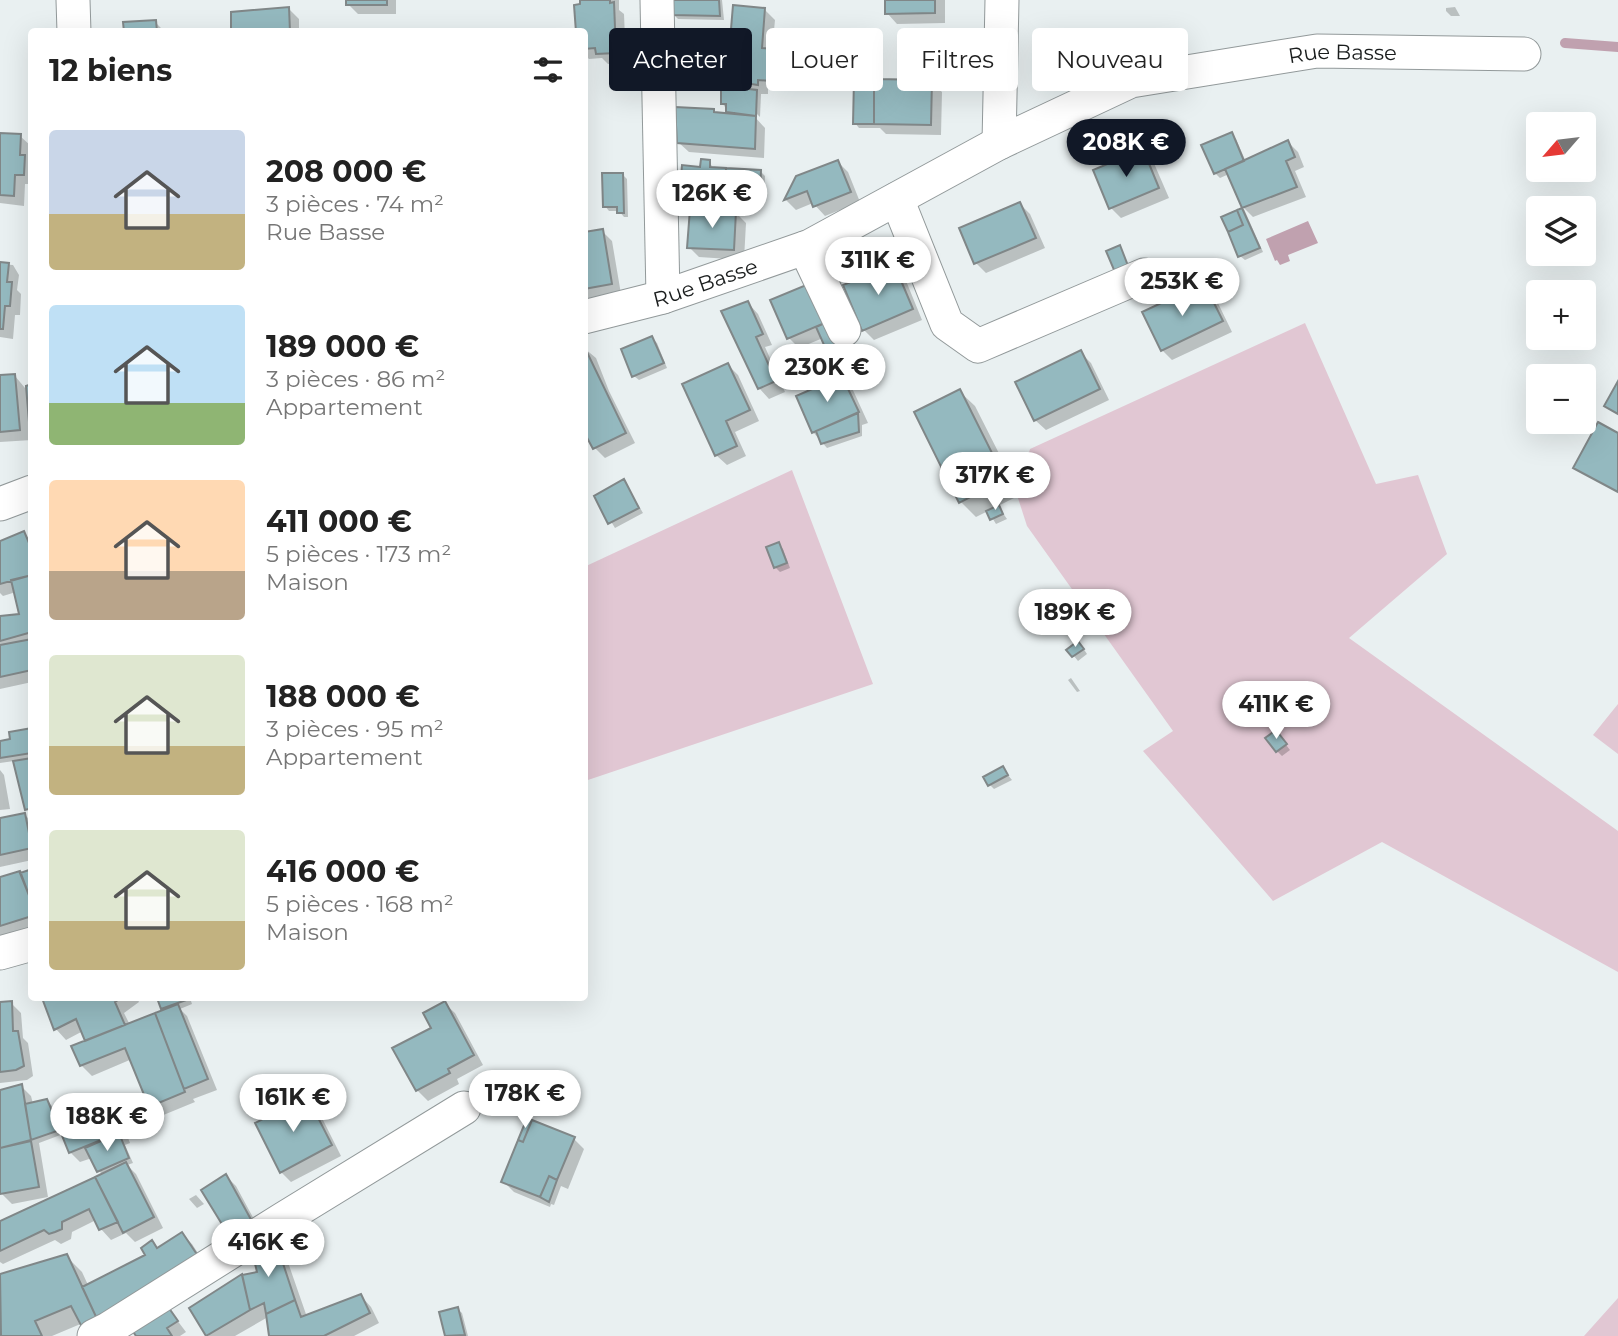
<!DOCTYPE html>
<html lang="fr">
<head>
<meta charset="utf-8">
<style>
	:root { --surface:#fff; --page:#f6f6f6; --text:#222; --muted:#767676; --accent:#111827 }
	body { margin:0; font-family:Montserrat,sans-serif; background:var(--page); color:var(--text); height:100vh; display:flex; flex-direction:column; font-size:26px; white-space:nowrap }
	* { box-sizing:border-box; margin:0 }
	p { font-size:23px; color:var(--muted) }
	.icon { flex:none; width:38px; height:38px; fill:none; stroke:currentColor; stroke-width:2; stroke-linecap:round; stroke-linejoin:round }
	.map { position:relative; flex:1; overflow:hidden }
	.drawer { position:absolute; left:28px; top:28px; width:560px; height:973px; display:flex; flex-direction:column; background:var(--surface); border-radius:7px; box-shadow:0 7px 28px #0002 }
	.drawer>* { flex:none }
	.top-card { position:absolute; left:609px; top:28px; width:665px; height:63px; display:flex; gap:14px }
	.needle { width:46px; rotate:242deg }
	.tools { position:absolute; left:1526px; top:112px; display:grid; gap:14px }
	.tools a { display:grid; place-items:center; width:70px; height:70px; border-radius:7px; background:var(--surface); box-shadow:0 7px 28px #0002; font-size:35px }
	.price { position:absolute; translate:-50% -60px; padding:0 16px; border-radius:24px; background:#fff; color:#222; font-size:23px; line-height:46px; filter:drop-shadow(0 2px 4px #0008) }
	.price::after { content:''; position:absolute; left:50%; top:42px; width:21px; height:16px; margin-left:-10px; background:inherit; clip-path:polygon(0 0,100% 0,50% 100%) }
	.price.selected { background:var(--accent); color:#fff }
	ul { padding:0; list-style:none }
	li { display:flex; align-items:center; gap:21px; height:175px; padding:0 21px }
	li span { display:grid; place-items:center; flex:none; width:196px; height:140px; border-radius:7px; color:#555 }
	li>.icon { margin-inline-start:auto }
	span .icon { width:84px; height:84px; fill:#fffc; stroke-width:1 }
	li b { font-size:30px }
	h2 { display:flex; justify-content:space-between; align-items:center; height:84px; padding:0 21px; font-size:30px }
	.pill { padding:0 24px; border-radius:7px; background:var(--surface); box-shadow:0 7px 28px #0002; font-size:24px; line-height:63px }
	.pill.selected { background:var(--accent); color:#fff }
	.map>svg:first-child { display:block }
</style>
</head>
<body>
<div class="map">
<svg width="1618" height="1336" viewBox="0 0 1618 1336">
	<rect width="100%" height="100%" fill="#e9f0f1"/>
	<path fill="#e1c7d3" d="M1305 323 1376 484 1418 475 1447 554 1349 638 1618 831V972L1382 842 1273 901 1143 751 1173 731 1027 526 1017 495 1030 449Z
		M792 470 873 684 585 781 584 567Z
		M1618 704V754L1593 735Z
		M1618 1298V1336H1584Z"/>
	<path fill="#c0a1af" d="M1308 221 1318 243 1288 255 1290 261 1280 265 1277 260 1275 261 1266 239Z"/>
	<path fill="#0003" d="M348 0H396V14H358L348 4Z
		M582 0H619V10L624 14 626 63 608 64 602 58 589 59 584 54Z
		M673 0H722L724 20 678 19 674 15Z
		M887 0H945V23L897 24 887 13Z
		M1455 7 1460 16H1451L1446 11V8Z
		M289 9 299 19V32H233Z
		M765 10 775 20 772 51 783 52 794 62 791 91 768 89V94H761L760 117 754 111V116L765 128 764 158 689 152 678 142 713 110 717 114 731 115 722 103 742 90 729 76Z
		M155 22 165 32H126Z
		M854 69 859 73 858 80 931 82 942 92 941 135 886 134 880 128H859L855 123V87H846L842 83Z
		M1231 134 1236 139 1246 162 1288 142 1298 152 1304 167 1295 171 1306 197 1253 217 1243 207 1229 174 1220 178 1215 173Z
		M0 135 20 136 31 146 32 184H25L24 206 0 203Z
		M1143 151 1153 161 1169 198 1121 218 1111 208Z
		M709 162 714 169 761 172 765 176 764 198 687 194 682 189Z
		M838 162 848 172 860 202 825 216 813 203 796 210 786 200 797 177Z
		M622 174 627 179 628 217H624L619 211H609L605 206Z
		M1020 204 1030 214 1045 248 986 273 976 263Z
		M1244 209 1263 252 1245 260 1240 256 1224 218Z
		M736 213 746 223 744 260 699 257 689 247Z
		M602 231 612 241 621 294 584 300V234Z
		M0 264 13 265 19 275 17 290 21 294 20 315H15L13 339 0 337Z
		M893 266 904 276 922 320 874 340 864 330Z
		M811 285 842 354 834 357 829 353 823 338 799 348 789 338Z
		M1206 289 1216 299 1232 332 1172 360 1162 350 1179 301Z
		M748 303 758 314 772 345 765 347 785 392 769 399 759 388Z
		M652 338 657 343 667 368 639 380 634 376Z
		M584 348 596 358 609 391 635 443 605 458 595 448Z
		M1080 352 1091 363 1109 400 1046 430 1035 420Z
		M728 365 738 375 759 421 735 432 746 456 727 465 716 455Z
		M15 376 25 388 32 386V440L0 442V377Z
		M842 378 852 388 868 423 862 425V436L827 448 813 432Z
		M959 391 975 406 1020 495 998 506 1007 519 996 524 988 511 976 517 961 502Z
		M624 481 643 513 615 528 596 497Z
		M23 533 32 541V682L0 689V618L21 616 16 592 3 596 0 593V543Z
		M778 544 783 549 790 568 780 572 775 567Z
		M1083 648 1087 654 1078 661 1069 650Z
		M1071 678 1080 691 1077 692 1068 680Z
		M32 730V813L27 809 14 761 0 763V743L12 741Z
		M1280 737 1290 750 1282 756 1277 751Z
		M1003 769 1012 780 994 789 990 785Z
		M0 770 4 775 10 809 0 810Z
		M25 815 32 822V860L0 867V820Z
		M32 871V929L0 940V879Z
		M43 998H137L139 1002 124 1013 130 1025 165 1011 159 998H190L192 1004 180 1009 187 1016 217 1090 193 1099 195 1102 161 1116 151 1106 132 1059 92 1076 81 1065 88 1042 83 1031 66 1040 56 1029Z
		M11 1003 21 1013 23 1038 28 1043 33 1076 27 1080 0 1083V1004Z
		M444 1003 455 1013 483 1065 457 1079 459 1084 428 1101 417 1090 395 1049 433 1028Z
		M21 1086 31 1096 33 1104 47 1101 52 1106 61 1129 111 1110 121 1120 130 1143 125 1145 133 1163 127 1165 136 1174 163 1228 135 1242 126 1233 111 1240 101 1229 96 1220 72 1232 71 1239 61 1244 55 1240 3 1264 0 1262V1223L102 1175 92 1158 80 1162 70 1152 63 1134 39 1143 48 1197 12 1204 2 1194 0 1091Z
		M307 1098 317 1108 341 1156 291 1182 281 1172Z
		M574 1139 584 1149 568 1189 561 1186 554 1205 551 1204 550 1207 514 1192 503 1181Z
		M226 1176 236 1186 263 1236 243 1248Z
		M196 1195 204 1204 197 1208 189 1199Z
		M182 1234 192 1244 209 1270 52 1336H3L0 1329V1276L66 1256 82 1272 88 1285 148 1256 152 1242 158 1249Z
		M273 1238 283 1248 307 1317 361 1296 371 1307 379 1323 354 1336H271L268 1317 235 1336H209L191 1309 259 1273Z
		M164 1303 186 1332 180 1336H138Z
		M457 1309 462 1313 468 1336H447L441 1313Z"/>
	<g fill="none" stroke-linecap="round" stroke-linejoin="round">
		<path stroke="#c0a1af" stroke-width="10" d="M1565 43 1618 47"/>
	</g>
	<path fill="#94b9bf" stroke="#808788" stroke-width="2" d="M346 0H387V5H346Z
		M580 0H610V3L614 2 616 53 596 54 595 48 584 49V32H576L574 5 580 4Z
		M671 0H719L720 16 672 15Z
		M885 0H935V13L885 14Z
		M733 5 765 8 762 48 784 50 782 82 758 80V85L751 84V79L727 77Z
		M289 7 290 32H231V12Z
		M156 20 157 32H124L123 22Z
		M848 65 855 67 853 83H839Z
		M854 79H874V124H853Z
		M874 79 932 80 931 125 874 124Z
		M721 86 757 90 756 116 726 112V104H721Z
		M675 107 714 109V112L756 116 755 149 677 143Z
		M1232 132 1244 161 1214 174 1201 145Z
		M0 133 21 134 20 155H25L24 175H15L14 196 0 195Z
		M1288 140 1295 157 1286 161 1297 187 1242 208 1225 169Z
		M1143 149 1159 188 1109 209 1093 170Z
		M701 159 710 160V167L726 168 725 192 680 190 682 165 700 167Z
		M838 160 851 192 813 207 807 191 784 200 796 176Z
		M726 168 761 170 760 194 725 192Z
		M602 173H623L624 213H617V207H603Z
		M1020 202 1036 238 974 264 959 228Z
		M1242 208 1260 248 1238 257 1228 232 1243 225 1237 210Z
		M690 209 736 211 734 250 687 248Z
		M1237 210 1243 225 1228 232 1221 217Z
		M603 229 612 284 584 289V232Z
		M1120 245 1130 271 1117 277 1106 251Z
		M0 262 9 263 7 282H12L10 306H5L3 329H0Z
		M894 264 913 309 862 331 843 285Z
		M811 283 827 322 787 339 770 300Z
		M1206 287 1223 321 1161 351 1142 312 1176 296 1178 300Z
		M748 301 763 334 756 337 776 381 758 389 721 311Z
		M827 322 839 349 828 354 816 327Z
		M652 336 664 363 632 377 621 349Z
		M584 346 626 433 593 449 584 432Z
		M1081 350 1100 389 1034 421 1015 382Z
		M728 363 750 410 726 421 737 446 715 456 682 384Z
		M15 374 20 430 0 432V375Z
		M842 376 859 412 812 433 796 396Z
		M1618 381V414L1604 406Z
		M32 384V446H31L26 386Z
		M960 389 1005 479 959 503 914 412Z
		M858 413 859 432 821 444 816 431Z
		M1598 422 1618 433V492L1573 468Z
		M624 479 639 508 608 524 594 496Z
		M999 505 1003 514 990 520 986 511Z
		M24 531 32 550V575L0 584V541Z
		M779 542 787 563 774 568 766 547Z
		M32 575V632L0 641V616L19 614 11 580Z
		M32 639V670L0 677V645Z
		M1078 641 1084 649 1072 657 1066 650Z
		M32 728V753L0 758V741L10 739 9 732Z
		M1276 730 1287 744 1276 752 1265 738Z
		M32 758V808L25 810 13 761Z
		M1003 766 1008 775 988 786 983 777Z
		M25 813 32 848 0 855V818Z
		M32 869V903L20 873Z
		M20 871 32 903V916L0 926V877Z
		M42 998H121L115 1002 125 1025 85 1041 76 1019 54 1030Z
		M157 998H188L189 999 161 1009Z
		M12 1001 13 1031H18L24 1066 16 1070 0 1072V1002Z
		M445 1001 474 1055 448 1069 450 1073 416 1091 392 1048 431 1028 423 1013Z
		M178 1004 208 1079 184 1089 155 1013Z
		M155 1013 185 1092 149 1107 125 1048 80 1066 71 1046Z
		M22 1084 31 1140 0 1148V1090Z
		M307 1096 332 1145 280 1173 255 1123Z
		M47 1099 60 1130 31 1140 25 1104Z
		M112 1107 121 1132 69 1153 59 1128Z
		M527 1118 532 1120 523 1142 518 1140Z
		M532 1120 575 1137 557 1180 549 1176 540 1197 501 1182 518 1140 523 1142Z
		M119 1133 129 1158 97 1172 85 1148Z
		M31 1141 39 1187 0 1194V1148Z
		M126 1162 154 1217 123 1233 95 1177Z
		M226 1174 254 1225 231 1239 201 1190Z
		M549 1176 557 1180 549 1202 540 1197Z
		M95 1177 118 1222 99 1230 89 1209 62 1222V1229L55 1232 49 1234 44 1230 0 1251V1221Z
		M182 1232 200 1259 99 1323 82 1287 145 1255 141 1248 152 1240 157 1248Z
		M274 1236 295 1300 266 1314 264 1303 250 1310 242 1275 257 1272 251 1247Z
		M67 1254 99 1323 84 1331 71 1306 35 1321 42 1336H1L0 1274Z
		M242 1274 250 1310 206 1336 189 1308Z
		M361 1294 370 1313 324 1336H269L266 1314 295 1300 301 1317Z
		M164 1301 178 1321 167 1328 172 1336H136L128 1324Z
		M458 1307 465 1335 445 1336 439 1312Z"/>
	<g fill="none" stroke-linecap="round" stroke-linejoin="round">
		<defs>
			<g id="minor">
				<path d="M73 0 74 32"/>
				<path d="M657 0 663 297"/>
				<path d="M999 143 1002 0"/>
				<path d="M897 199 947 324 978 346 1144 275"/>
				<path d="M805 248 844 330"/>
				<path id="s1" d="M584 317 663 297 810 246 999 143 1131 81 1317 51 1524 54"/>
				<path d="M0 504 32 492"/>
				<path d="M0 953 32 944"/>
				<path d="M94 1336 108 1329 283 1219 464 1108"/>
			</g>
		</defs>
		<use href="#minor" stroke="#92999a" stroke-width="35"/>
		<use href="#minor" stroke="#fff" stroke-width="33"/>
	</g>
	<g text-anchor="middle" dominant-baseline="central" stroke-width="5" stroke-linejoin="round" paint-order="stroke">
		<g font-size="21" fill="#1a1d1d" stroke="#e9f0f1">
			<text stroke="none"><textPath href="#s1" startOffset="812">Rue Basse</textPath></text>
			<text stroke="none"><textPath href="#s1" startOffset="126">Rue Basse</textPath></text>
		</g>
	</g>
</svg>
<div class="tools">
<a><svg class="needle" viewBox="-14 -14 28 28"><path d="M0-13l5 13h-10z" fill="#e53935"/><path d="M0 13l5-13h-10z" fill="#767676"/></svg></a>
<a><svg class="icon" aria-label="layers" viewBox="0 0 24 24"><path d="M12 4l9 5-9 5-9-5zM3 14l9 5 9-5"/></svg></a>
<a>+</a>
<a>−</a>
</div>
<b class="price selected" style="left:1126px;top:179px">208K €</b>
<b class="price" style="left:712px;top:230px">126K €</b>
<b class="price" style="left:878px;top:297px">311K €</b>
<b class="price" style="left:1182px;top:318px">253K €</b>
<b class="price" style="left:827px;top:404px">230K €</b>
<b class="price" style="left:995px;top:512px">317K €</b>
<b class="price" style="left:1075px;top:649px">189K €</b>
<b class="price" style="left:1276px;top:741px">411K €</b>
<b class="price" style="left:525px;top:1130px">178K €</b>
<b class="price" style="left:293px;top:1134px">161K €</b>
<b class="price" style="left:107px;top:1153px">188K €</b>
<b class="price" style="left:268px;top:1279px">416K €</b>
<div class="top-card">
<a class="pill selected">Acheter</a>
<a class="pill">Louer</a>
<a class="pill">Filtres</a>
<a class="pill">Nouveau</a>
</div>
<section class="drawer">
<h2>12 biens<svg class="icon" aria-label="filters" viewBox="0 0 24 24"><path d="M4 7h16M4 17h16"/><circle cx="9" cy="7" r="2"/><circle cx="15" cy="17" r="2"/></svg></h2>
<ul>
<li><span style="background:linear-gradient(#c9d6e8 60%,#c2b280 0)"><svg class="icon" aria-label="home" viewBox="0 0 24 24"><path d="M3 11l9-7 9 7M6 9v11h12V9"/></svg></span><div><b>208 000 €</b><p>3 pièces · 74 m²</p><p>Rue Basse</p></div></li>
<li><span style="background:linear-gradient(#bfe0f5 70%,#8fb573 0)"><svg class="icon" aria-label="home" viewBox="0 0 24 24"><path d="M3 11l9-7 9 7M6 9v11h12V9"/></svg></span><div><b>189 000 €</b><p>3 pièces · 86 m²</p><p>Appartement</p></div></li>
<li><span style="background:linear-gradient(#ffd9b3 65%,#b9a48a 0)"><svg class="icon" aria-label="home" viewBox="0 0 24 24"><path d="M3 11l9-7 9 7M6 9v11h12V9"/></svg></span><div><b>411 000 €</b><p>5 pièces · 173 m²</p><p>Maison</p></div></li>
<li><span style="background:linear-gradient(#dfe7d0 65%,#c2b280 0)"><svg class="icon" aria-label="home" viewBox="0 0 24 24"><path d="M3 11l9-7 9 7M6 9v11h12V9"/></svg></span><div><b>188 000 €</b><p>3 pièces · 95 m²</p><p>Appartement</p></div></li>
<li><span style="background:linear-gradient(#dfe7d0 65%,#c2b280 0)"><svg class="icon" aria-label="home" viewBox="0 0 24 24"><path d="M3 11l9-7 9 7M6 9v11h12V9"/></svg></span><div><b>416 000 €</b><p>5 pièces · 168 m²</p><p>Maison</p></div></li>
</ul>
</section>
</div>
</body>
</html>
